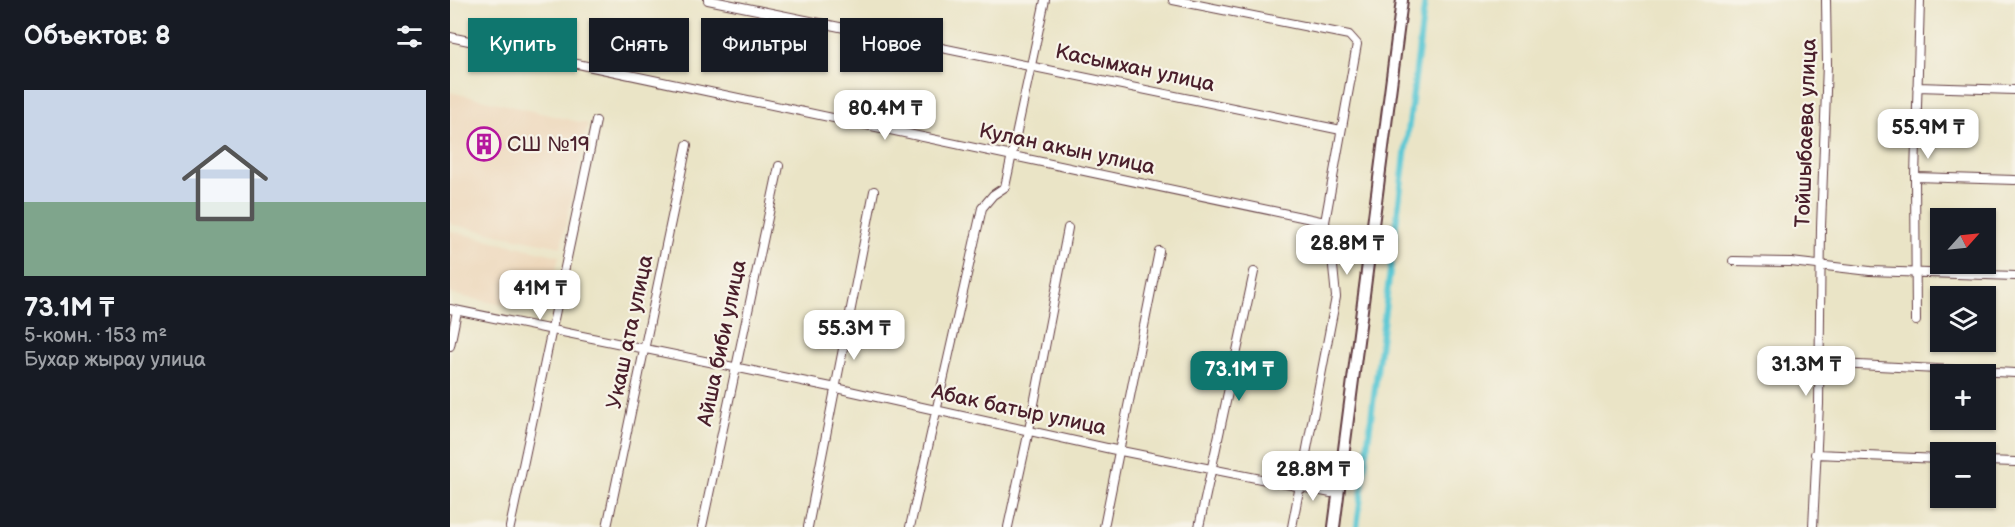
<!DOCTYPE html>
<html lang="ru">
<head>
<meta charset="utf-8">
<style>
	:root { --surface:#171b24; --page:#242831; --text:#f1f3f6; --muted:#9ea1a6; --line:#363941; --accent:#0f766e }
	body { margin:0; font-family:"Balsamiq Sans",sans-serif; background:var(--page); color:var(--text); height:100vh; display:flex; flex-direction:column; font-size:22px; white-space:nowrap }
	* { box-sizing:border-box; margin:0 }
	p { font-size:20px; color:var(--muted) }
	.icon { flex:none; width:33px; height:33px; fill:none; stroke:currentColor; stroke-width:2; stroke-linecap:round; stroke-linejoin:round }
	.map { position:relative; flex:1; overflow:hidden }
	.drawer { display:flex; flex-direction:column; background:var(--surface); width:450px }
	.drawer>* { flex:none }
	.top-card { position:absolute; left:18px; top:18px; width:570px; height:54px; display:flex; gap:12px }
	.needle { width:39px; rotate:63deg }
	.tools { position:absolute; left:1480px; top:208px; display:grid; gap:12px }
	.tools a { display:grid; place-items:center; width:66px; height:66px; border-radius:0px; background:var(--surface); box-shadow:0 2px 4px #0004; font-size:30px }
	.price { position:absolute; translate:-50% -51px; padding:0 14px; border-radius:12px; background:#fff; color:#222; font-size:20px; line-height:39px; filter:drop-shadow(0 2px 3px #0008) }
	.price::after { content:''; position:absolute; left:50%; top:36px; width:18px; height:14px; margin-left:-9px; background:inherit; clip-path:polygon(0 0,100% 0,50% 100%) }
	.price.active { background:var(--accent); color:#fff }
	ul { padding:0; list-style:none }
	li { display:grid; align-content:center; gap:12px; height:318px; padding:0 24px }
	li+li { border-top:2px solid var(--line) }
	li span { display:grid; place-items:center; height:186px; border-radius:0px; color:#555 }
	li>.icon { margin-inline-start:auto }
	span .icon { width:108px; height:108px; fill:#fffc; stroke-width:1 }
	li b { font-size:26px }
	h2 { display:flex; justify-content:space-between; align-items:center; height:72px; padding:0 24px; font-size:26px }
	.pill { padding:0 21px; border-radius:0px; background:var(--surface); box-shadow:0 2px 4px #0004; font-size:21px; line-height:54px }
	.pill.active { background:var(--accent); color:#fff }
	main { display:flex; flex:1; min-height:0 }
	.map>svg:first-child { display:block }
</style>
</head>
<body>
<main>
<section class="drawer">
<h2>Объектов: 8<svg class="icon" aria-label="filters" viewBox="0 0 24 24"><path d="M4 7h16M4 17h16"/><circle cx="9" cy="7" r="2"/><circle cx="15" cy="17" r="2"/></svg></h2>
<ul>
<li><span style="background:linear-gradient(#c9d6e8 60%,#7fa58c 0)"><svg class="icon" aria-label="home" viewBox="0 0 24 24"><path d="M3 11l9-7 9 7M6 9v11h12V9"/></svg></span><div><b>73.1M ₸</b><p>5-комн. · 153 m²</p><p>Бухар жырау улица</p></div></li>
</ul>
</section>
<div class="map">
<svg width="1565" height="527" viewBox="0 0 1565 527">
	<rect width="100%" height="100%" fill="#f7f3e8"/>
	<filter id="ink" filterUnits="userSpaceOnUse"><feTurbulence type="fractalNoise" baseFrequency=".0167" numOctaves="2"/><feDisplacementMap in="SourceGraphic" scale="12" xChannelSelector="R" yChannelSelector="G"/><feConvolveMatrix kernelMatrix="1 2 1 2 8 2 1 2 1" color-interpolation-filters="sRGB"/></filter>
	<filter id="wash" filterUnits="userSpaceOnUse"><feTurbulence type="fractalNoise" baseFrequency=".008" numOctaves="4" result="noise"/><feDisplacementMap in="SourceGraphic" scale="24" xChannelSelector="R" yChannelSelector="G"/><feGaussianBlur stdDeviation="1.35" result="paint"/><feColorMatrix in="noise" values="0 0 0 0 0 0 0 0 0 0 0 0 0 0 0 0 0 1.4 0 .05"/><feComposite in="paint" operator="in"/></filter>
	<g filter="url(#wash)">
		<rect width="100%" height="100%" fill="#eae4c6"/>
		<path fill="#edd7ba" d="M0 92 138 124 111 247 0 224Z
			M0 231 109 256 97 314 0 294Z"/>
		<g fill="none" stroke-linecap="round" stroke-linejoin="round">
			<path stroke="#5cc8d4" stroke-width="6" d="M907 527 975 0"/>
		</g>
	</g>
	<g filter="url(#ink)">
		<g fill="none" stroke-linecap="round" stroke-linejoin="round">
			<defs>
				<path id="minor" d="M258 0 891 130
					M723 0 899 35 907 44 875 222 882 256 886 297 842 527
					M0 37 875 222
					M1467 87 1565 90
					M1465 177 1565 180
					M1283 261 1341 262 1420 271 1565 276
					M0 309 386 388 661 449 881 493
					M1466 321 1465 177 1470 0
					M0 346 7 311
					M1369 363 1565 373
					M1365 454 1491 459
					M1536 461 1565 462
					M60 527 146 121
					M157 527 237 145
					M252 527 329 166
					M358 527 424 191
					M460 527 532 208 543 195 555 187 595 0
					M558 527 579 430 618 228
					M654 527 709 251
					M749 527 804 272
					M1363 527 1369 404 1371 227 1377 64 1376 0"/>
				<path id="highway" d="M884 527 952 0"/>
			</defs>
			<use href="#minor" stroke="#623d42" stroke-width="10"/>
			<use href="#highway" stroke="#623d42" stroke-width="14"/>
			<use href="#minor" stroke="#fff" stroke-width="8"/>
			<use href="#highway" stroke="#fff" stroke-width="10"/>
		</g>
	</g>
	<defs>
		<symbol id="building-ring" viewBox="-11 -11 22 22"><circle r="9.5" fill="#f7f3e8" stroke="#b5179e" stroke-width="1.5"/><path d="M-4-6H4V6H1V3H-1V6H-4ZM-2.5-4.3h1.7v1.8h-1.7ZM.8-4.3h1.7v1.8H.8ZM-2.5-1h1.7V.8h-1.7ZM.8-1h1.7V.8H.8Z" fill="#b5179e"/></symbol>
	</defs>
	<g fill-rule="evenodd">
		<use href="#building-ring" x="15" y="125" width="38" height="38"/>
	</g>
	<g text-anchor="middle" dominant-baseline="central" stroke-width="4.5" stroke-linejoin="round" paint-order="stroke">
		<g font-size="21" fill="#4a1f2b" stroke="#f7f3e8">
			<text transform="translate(685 68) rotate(12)">Касымхан улица</text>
			<text transform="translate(1356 133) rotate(-88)">Тойшыбаева улица</text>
			<text transform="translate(617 149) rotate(12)">Кулан акын улица</text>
			<text transform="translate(180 332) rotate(-78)">Укаш ата улица</text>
			<text transform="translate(272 343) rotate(-78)">Айша биби улица</text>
			<text transform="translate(569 410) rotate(12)">Абак батыр улица</text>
		</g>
		<g font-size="21" fill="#4a1f2b" stroke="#f7f3e8" text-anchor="start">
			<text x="57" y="144">СШ №19</text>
		</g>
	</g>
</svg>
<div class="tools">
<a><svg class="needle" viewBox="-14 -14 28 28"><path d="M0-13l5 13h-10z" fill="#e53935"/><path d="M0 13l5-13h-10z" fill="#9ea1a6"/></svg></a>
<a><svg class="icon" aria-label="layers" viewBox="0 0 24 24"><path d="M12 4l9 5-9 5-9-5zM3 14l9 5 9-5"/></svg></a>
<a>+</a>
<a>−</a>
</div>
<b class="price" style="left:435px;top:141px">80.4M ₸</b>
<b class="price" style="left:1478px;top:160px">55.9M ₸</b>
<b class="price" style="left:897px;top:276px">28.8M ₸</b>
<b class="price" style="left:90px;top:321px">41M ₸</b>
<b class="price" style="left:404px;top:361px">55.3M ₸</b>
<b class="price" style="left:1356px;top:397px">31.3M ₸</b>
<b class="price active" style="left:789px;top:402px">73.1M ₸</b>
<b class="price" style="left:863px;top:502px">28.8M ₸</b>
<div class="top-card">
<a class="pill active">Купить</a>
<a class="pill">Снять</a>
<a class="pill">Фильтры</a>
<a class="pill">Новое</a>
</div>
</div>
</main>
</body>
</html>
